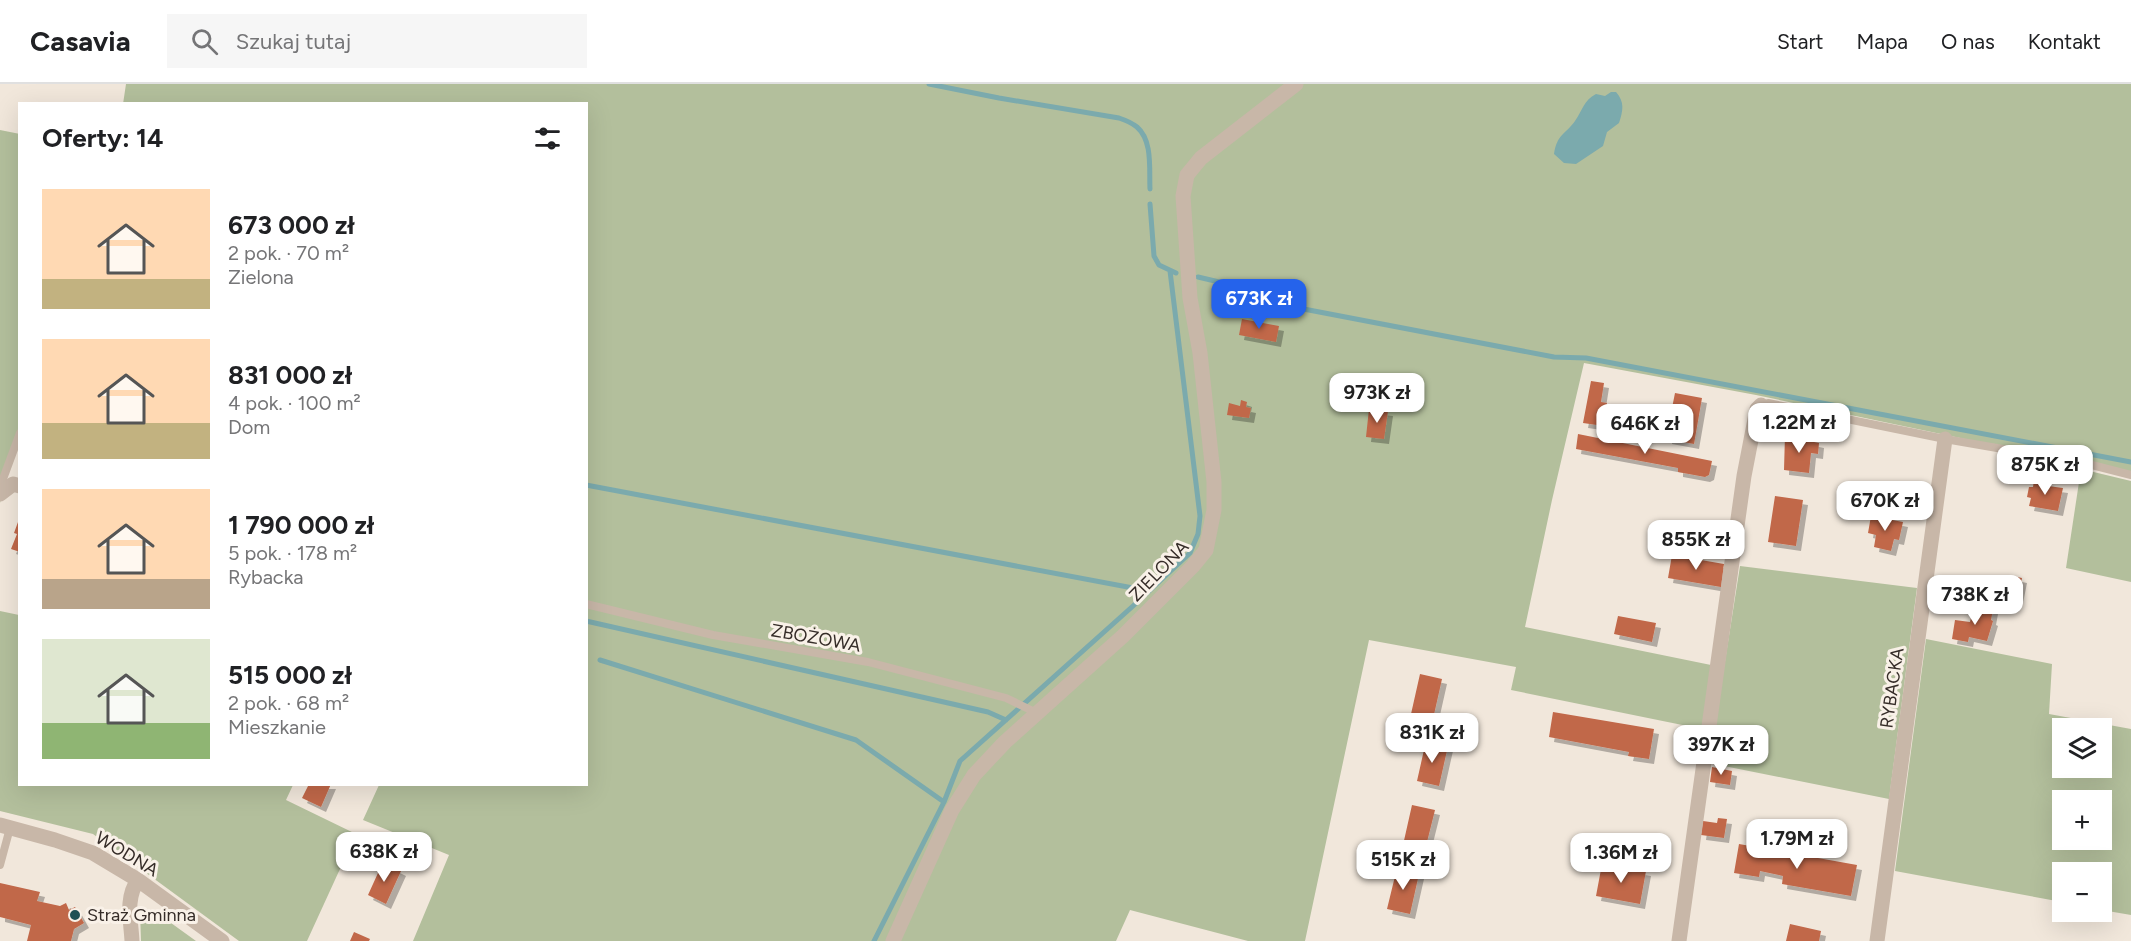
<!DOCTYPE html>
<html lang="pl">
<head>
<meta charset="utf-8">
<style>
	:root { --surface:#fff; --page:#f6f6f6; --text:#202124; --muted:#757577; --line:#e0e0e0; --accent:#2563eb }
	body { margin:0; font-family:Figtree,sans-serif; background:var(--page); color:var(--text); height:100vh; display:flex; flex-direction:column; font-size:22px; white-space:nowrap }
	* { box-sizing:border-box; margin:0 }
	p { font-size:20px; color:var(--muted) }
	.icon { flex:none; width:33px; height:33px; fill:none; stroke:currentColor; stroke-width:2; stroke-linecap:round; stroke-linejoin:round }
	.map { position:relative; flex:1; overflow:hidden }
	.side { position:absolute; left:18px; top:18px; width:570px; height:684px; display:flex; flex-direction:column; background:var(--surface); border-radius:0px; box-shadow:0 6px 24px #0002 }
	.side>* { flex:none }
	.controls { position:absolute; left:2052px; top:634px; display:grid; gap:12px }
	.controls a { display:grid; place-items:center; width:60px; height:60px; border-radius:0px; background:var(--surface); box-shadow:0 6px 24px #0002; font-size:30px }
	.price { position:absolute; translate:-50% -51px; padding:0 14px; border-radius:12px; background:#fff; color:#222; font-size:20px; line-height:39px; filter:drop-shadow(0 2px 3px #0008) }
	.price::after { content:''; position:absolute; left:50%; top:36px; width:18px; height:14px; margin-left:-9px; background:inherit; clip-path:polygon(0 0,100% 0,50% 100%) }
	.price.selected { background:var(--accent); color:#fff }
	ul { padding:0; list-style:none }
	li { display:flex; align-items:center; gap:18px; height:150px; padding:0 24px }
	li span { display:grid; place-items:center; flex:none; width:168px; height:120px; border-radius:0px; color:#555 }
	li>.icon { margin-inline-start:auto }
	span .icon { width:72px; height:72px; fill:#fffc; stroke-width:1 }
	li b { font-size:26px }
	h2 { display:flex; justify-content:space-between; align-items:center; height:72px; padding:0 24px; font-size:26px }
	header { display:flex; align-items:center; gap:36px; box-sizing:border-box; height:84px; padding:0 30px; background:var(--surface); border-bottom:2px solid var(--line) }
	header strong { font-size:28px }
	nav { display:flex; gap:33px; margin-inline-start:auto; font-size:21px }
	.search { width:420px; height:54px; background:var(--page); display:flex; align-items:center; gap:15px; box-sizing:border-box; padding:0 21px; border-radius:0px; color:var(--muted); font-size:22px }
	.map>svg:first-child { display:block }
</style>
</head>
<body>
<header>
<strong>Casavia</strong>
<div class="search"><svg class="icon" aria-label="search" viewBox="0 0 24 24"><circle cx="10" cy="10" r="6"/><path d="M15 15l6 6"/></svg>Szukaj tutaj</div>
<nav><a>Start</a><a>Mapa</a><a>O nas</a><a>Kontakt</a></nav>
</header>
<div class="map">
<svg width="2131" height="857" viewBox="0 0 2131 857">
	<defs>
		<filter id="shadow"><feDropShadow dx="5" dy="5" stdDeviation="0" flood-color="#0004"/></filter>
	</defs>
	<rect width="100%" height="100%" fill="#f1e7db"/>
	<path fill="#b3bf9c" fill-rule="evenodd" d="M126 0H2131V390L1756 311 1584 279 1552 416 1525 543 1711 581 1702 645 1511 606 1516 583 1369 556 1305 857H1248L1130 826 1116 857H413L449 771 363 736 379 701 586 700V20H123Z
		M0 46 20 50 19 348 0 419Z
		M2081 385 2131 397V498L2066 484Z
		M1740 482 1917 504 1889 715 1709 679Z
		M0 527 19 531 20 700 293 701 286 716 356 750 307 857H239L93 750 0 727Z
		M1926 555 2052 580 2049 630 2131 645V831L2102 826V789H2062V818L1895 787ZM2062 645H2102V684H2062ZM2062 717H2102V756H2062Z
		M143 824 153 826 196 857H141L140 827Z"/>
	<path fill="#7baaad" d="M1611 8H1616C1625 18 1623 27 1619 39L1607 48 1603 62 1576 80 1564 79 1554 70C1557 50 1565 51 1575 37 1582 27 1584 16 1596 10L1605 12Z"/>
	<g fill="none" stroke-linecap="round" stroke-linejoin="round">
		<path stroke="#7baaad" stroke-width="5" d="M929 0 999 14 1119 34C1125 36 1132 39 1137 43 1153 57 1149 85 1150 105
			M1150 120 1154 172 1159 181 1176 189
			M1198 193 1270 210 1288 222 1554 273 1586 274 2131 378
			M586 401 1149 507
			M586 537 988 628 1006 636
			M600 576 856 656 944 718
			M874 857 944 718 960 677 1133 522 1190 469 1198 450 1200 432 1170 187"/>
	</g>
	<path fill="#c16749" filter="url(#shadow)" d="M1242 235 1279 242 1276 258 1239 251Z
		M1591 297 1604 299 1601 318 1607 319 1604 332 1598 331 1597 341 1583 339Z
		M1675 309 1702 314 1694 360 1667 355 1669 340H1666L1669 324H1672Z
		M1241 316 1247 318 1246 323 1251 324 1249 334 1227 331 1229 319 1240 322Z
		M1369 325 1388 327 1384 355 1366 353Z
		M1578 350 1712 377 1709 391 1705 393 1678 388V384L1576 365Z
		M1785 351 1809 355V357L1819 359 1818 370 1811 369 1809 389 1784 386Z
		M2034 396 2049 398 2048 402 2063 404 2058 427 2029 422 2031 414 2027 413 2029 403H2033Z
		M1775 412 1803 416 1796 462 1768 458Z
		M1851 416 1872 420 1870 430 1850 426Z
		M1871 432 1903 438 1899 456 1894 455 1891 467 1874 463 1876 451 1868 449Z
		M18 438 20 439V468L11 465 17 450 14 449Z
		M1672 471 1724 480 1721 503 1668 494Z
		M2012 492 2022 494 2018 514 2008 512Z
		M1974 521 1993 525 1991 536 1993 537 1987 557 1969 553 1968 558 1952 555 1955 536 1970 538Z
		M1618 532 1656 539 1652 558 1614 550Z
		M1420 590 1442 595 1433 635 1411 630Z
		M1553 628 1654 645 1649 675 1628 672 1629 668 1549 653Z
		M1426 657 1448 662 1439 702 1417 697Z
		M1712 683 1732 687 1730 701 1710 698Z
		M309 700H331L321 723 302 714Z
		M1412 721 1435 726 1425 766 1403 761Z
		M1718 734 1727 735 1724 754 1701 751 1703 737 1717 739Z
		M1739 760 1857 781 1851 812 1782 800 1783 792 1760 787 1759 793 1734 789Z
		M383 778 401 787 386 820 368 811Z
		M1602 780 1646 787 1640 820 1596 812Z
		M1397 784 1419 790 1410 830 1387 825Z
		M0 799 40 808 37 817 60 822 66 819 69 826 75 823 84 839 74 845 71 857H27L31 841 0 833Z
		M1790 840 1821 847 1819 857H1786Z
		M354 848 370 855 369 857H350Z"/>
	<g fill="none" stroke-linecap="round" stroke-linejoin="round">
		<path stroke="#c8b7a8" stroke-width="8" d="M1761 321 1768 319 1945 355 2084 379 2131 391
			M0 403 20 349
			M586 520 713 551 868 578 1006 614 1037 629
			M0 781 10 744"/>
		<path stroke="#c8b7a8" stroke-width="15" d="M0 410 13 400 20 402
			M0 741 55 756 93 769 138 796 222 857
			M132 857C131 837 125 814 138 796
			M893 857 952 726 974 691 1005 658 1123 552 1193 482 1206 466 1214 426V398L1200 269 1190 214 1183 112 1187 91 1201 74 1296 0
			M1679 857 1744 392 1757 325 1761 321
			M1877 857 1945 355"/>
	</g>
	<circle fill="#1f5155" stroke="#f9f1e8" stroke-width="2" cx="75" cy="831" r="6"/>
	<g text-anchor="middle" dominant-baseline="central" stroke-width="6" stroke-linejoin="round" paint-order="stroke">
		<g font-size="18" fill="#352c28" stroke="#f9f1e8">
			<text transform="translate(1159 487) rotate(-46)">ZIELONA</text>
			<text transform="translate(816 554) rotate(10)">ZBOŻOWA</text>
			<text transform="translate(1892 604) rotate(-82)">RYBACKA</text>
			<text transform="translate(127 770) rotate(31)">WODNA</text>
		</g>
		<g font-size="18" fill="#352c28" stroke="#f9f1e8" text-anchor="start">
			<text x="87" y="831">Straż Gminna</text>
		</g>
	</g>
</svg>
<div class="controls">
<a><svg class="icon" aria-label="layers" viewBox="0 0 24 24"><path d="M12 4l9 5-9 5-9-5zM3 14l9 5 9-5"/></svg></a>
<a>+</a>
<a>−</a>
</div>
<b class="price selected" style="left:1259px;top:246px">673K zł</b>
<b class="price" style="left:1377px;top:340px">973K zł</b>
<b class="price" style="left:1799px;top:370px">1.22M zł</b>
<b class="price" style="left:1645px;top:371px">646K zł</b>
<b class="price" style="left:2045px;top:412px">875K zł</b>
<b class="price" style="left:1885px;top:448px">670K zł</b>
<b class="price" style="left:1696px;top:487px">855K zł</b>
<b class="price" style="left:1975px;top:542px">738K zł</b>
<b class="price" style="left:1432px;top:680px">831K zł</b>
<b class="price" style="left:1721px;top:692px">397K zł</b>
<b class="price" style="left:1797px;top:786px">1.79M zł</b>
<b class="price" style="left:384px;top:799px">638K zł</b>
<b class="price" style="left:1621px;top:800px">1.36M zł</b>
<b class="price" style="left:1403px;top:807px">515K zł</b>
<section class="side">
<h2>Oferty: 14<svg class="icon" aria-label="filters" viewBox="0 0 24 24"><path d="M4 7h16M4 17h16"/><circle cx="9" cy="7" r="2"/><circle cx="15" cy="17" r="2"/></svg></h2>
<ul>
<li><span style="background:linear-gradient(#ffd9b3 75%,#c2b280 0)"><svg class="icon" aria-label="home" viewBox="0 0 24 24"><path d="M3 11l9-7 9 7M6 9v11h12V9"/></svg></span><div><b>673 000 zł</b><p>2 pok. · 70 m²</p><p>Zielona</p></div></li>
<li><span style="background:linear-gradient(#ffd9b3 70%,#c2b280 0)"><svg class="icon" aria-label="home" viewBox="0 0 24 24"><path d="M3 11l9-7 9 7M6 9v11h12V9"/></svg></span><div><b>831 000 zł</b><p>4 pok. · 100 m²</p><p>Dom</p></div></li>
<li><span style="background:linear-gradient(#ffd9b3 75%,#b9a48a 0)"><svg class="icon" aria-label="home" viewBox="0 0 24 24"><path d="M3 11l9-7 9 7M6 9v11h12V9"/></svg></span><div><b>1 790 000 zł</b><p>5 pok. · 178 m²</p><p>Rybacka</p></div></li>
<li><span style="background:linear-gradient(#dfe7d0 70%,#8fb573 0)"><svg class="icon" aria-label="home" viewBox="0 0 24 24"><path d="M3 11l9-7 9 7M6 9v11h12V9"/></svg></span><div><b>515 000 zł</b><p>2 pok. · 68 m²</p><p>Mieszkanie</p></div></li>
</ul>
</section>
</div>
</body>
</html>
